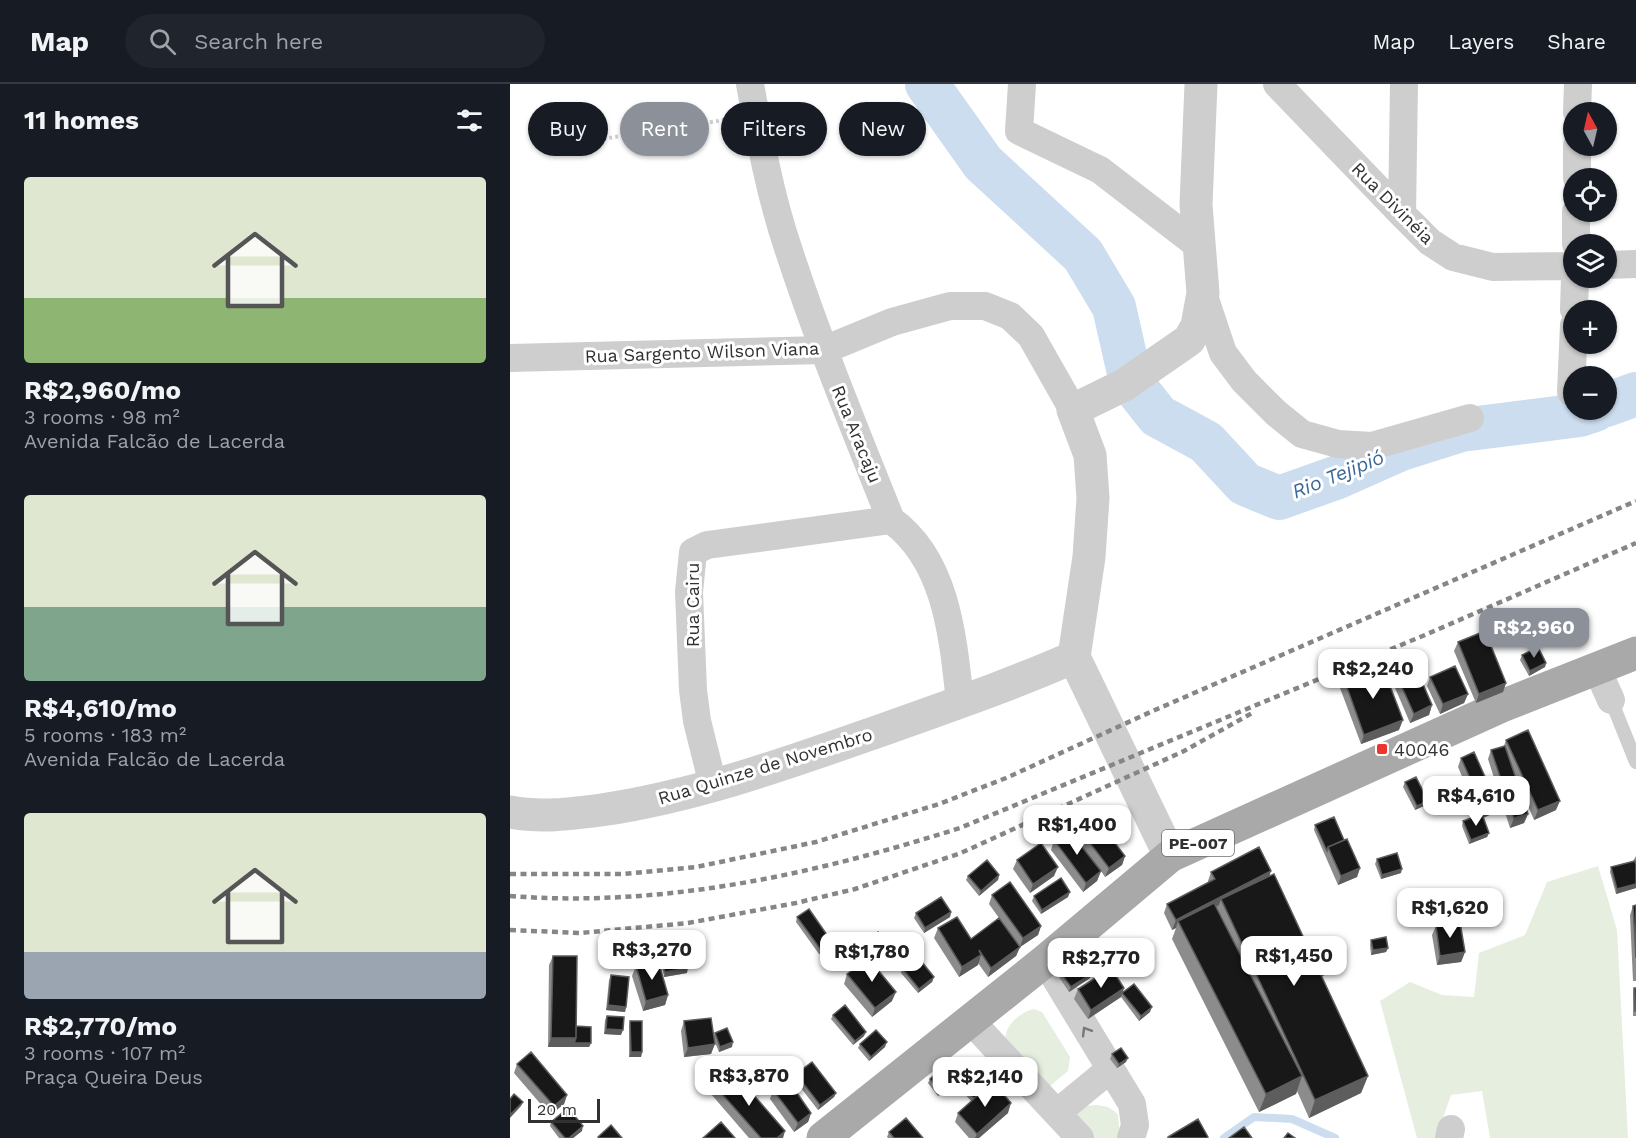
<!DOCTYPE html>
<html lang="en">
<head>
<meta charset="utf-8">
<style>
	:root { --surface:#171b24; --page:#20242c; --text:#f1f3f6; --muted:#9ea1a6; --line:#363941; --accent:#8c9099 }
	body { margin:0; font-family:"Work Sans",sans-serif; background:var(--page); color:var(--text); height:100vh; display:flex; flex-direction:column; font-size:22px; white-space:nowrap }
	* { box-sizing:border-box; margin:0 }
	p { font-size:20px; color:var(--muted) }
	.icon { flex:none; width:33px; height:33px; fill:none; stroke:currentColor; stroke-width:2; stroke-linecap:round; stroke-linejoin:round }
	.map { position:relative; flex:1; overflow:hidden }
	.side { display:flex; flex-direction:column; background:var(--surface); width:510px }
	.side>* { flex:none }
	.top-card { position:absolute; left:18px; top:18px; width:570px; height:54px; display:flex; gap:12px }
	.needle { width:39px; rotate:352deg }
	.buttons { position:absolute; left:1053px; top:18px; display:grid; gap:12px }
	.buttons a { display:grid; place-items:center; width:54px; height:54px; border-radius:50%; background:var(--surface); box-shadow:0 2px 4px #0004; font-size:30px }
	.scale { position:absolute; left:18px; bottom:15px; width:72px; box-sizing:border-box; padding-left:6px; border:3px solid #313131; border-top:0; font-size:16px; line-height:21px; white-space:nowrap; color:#313131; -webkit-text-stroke:4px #fff; paint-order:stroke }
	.price { position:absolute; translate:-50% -51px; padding:0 14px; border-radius:12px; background:#fff; color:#222; font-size:20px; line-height:39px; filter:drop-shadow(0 2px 3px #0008) }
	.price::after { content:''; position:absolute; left:50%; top:36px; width:18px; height:14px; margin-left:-9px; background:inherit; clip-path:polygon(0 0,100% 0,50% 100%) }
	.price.current { background:var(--accent); color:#fff }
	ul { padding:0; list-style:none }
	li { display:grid; align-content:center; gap:12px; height:318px; padding:0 24px }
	li span { display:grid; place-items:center; height:186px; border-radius:6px; color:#555 }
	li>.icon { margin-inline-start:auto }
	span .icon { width:108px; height:108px; fill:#fffc; stroke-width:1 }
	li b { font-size:26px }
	h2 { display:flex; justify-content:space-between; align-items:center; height:72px; padding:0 24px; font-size:26px }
	.pill { padding:0 21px; border-radius:27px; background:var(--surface); box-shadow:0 2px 4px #0004; font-size:21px; line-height:54px }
	.pill.current { background:var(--accent); color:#fff }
	header { display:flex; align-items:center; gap:36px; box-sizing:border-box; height:84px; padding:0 30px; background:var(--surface); border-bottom:2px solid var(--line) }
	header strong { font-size:28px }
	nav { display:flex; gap:33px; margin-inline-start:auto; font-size:21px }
	.search { width:420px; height:54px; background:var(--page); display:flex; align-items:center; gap:15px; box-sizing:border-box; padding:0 21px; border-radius:33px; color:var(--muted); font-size:22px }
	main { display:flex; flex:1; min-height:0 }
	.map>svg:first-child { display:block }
</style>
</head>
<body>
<header>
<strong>Map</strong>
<div class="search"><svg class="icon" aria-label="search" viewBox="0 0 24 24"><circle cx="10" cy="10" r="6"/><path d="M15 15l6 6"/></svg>Search here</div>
<nav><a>Map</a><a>Layers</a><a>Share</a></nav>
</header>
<main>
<section class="side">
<h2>11 homes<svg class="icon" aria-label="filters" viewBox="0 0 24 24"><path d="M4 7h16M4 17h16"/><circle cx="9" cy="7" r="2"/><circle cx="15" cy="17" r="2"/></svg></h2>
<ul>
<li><span style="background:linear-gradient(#dfe7d0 65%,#8fb573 0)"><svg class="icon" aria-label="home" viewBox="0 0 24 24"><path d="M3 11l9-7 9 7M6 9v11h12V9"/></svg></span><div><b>R$2,960/mo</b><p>3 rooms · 98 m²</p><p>Avenida Falcão de Lacerda</p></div></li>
<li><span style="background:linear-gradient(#dfe7d0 60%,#7fa58c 0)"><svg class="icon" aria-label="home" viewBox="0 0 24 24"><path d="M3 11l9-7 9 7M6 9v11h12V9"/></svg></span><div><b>R$4,610/mo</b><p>5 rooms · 183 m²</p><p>Avenida Falcão de Lacerda</p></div></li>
<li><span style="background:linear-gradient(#dfe7d0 75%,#9aa5b1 0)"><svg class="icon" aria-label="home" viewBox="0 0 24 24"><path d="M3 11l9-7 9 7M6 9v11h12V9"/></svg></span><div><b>R$2,770/mo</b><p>3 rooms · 107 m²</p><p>Praça Queira Deus</p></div></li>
</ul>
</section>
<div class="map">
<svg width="1126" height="1054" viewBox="0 0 1126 1054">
	<rect width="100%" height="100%" fill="#fff"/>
	<path fill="#e5eedf" d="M1088 782 1107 846 1118 1054H980L972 1007 941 1011 926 1054H907L870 917 900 898 932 911 964 913 969 869 1015 851 1037 798Z
		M524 925 532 928 560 973 558 987 540 1002 495 956C495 941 510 928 524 925Z
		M587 1021 598 1023 608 1030 610 1054H576L561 1027 572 1022Z"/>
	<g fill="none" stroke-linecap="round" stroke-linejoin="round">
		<path stroke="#cbddee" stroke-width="8" d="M714 1054 744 1033 782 1035 825 1054"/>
		<path stroke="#cbddee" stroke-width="44" d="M417 0 473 79 573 171 604 223 621 298 648 332 696 358 735 400 769 414 828 393 891 365 951 346 1070 331 1085 326
			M1096 321 1126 310"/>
		<path stroke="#cecece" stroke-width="4" stroke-dasharray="3 3" stroke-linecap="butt" d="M34 64 221 35"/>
		<path stroke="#cecece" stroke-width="14" d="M1101 616 1126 678"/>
		<path stroke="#cecece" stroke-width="28" d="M240 0C250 55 260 111 278 164 308 256 345 346 381 436 437 476 443 554 450 618
			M512 0 509 47 590 86 690 163
			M767 0 892 130 920 158 943 173 983 183 1064 182
			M1067 28 1068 0
			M1067 94V62
			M892 130 894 0
			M1066 160V128
			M1096 181 1126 180
			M693 209 713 269 734 297 766 329 792 350 828 360 862 362 960 334
			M1064 226 1065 194
			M0 274 314 266 382 238 440 222H475L500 232 521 252 563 326
			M1061 308 1064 241
			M1087 585 1101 616
			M203 701 187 637 183 606 179 508 183 468 197 461 381 436
			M535 877 622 1020 625 1041 621 1054
			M460 936 570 1054
			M548 1028 599 986
			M939 1054 941 1045"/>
		<path stroke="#cecece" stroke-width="33" d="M0 728C30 734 61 730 91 726 187 712 280 678 372 646 436 623 501 601 564 573
			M660 772 564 573 579 473 583 414 580 371 563 326 614 301 679 256 687 242 693 209 686 121 691 0"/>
		<path stroke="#a9a9a9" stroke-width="33" d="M313 1054 535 877 660 772 992 622 1126 569"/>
		<path stroke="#868686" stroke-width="4.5" stroke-dasharray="6 4.5" stroke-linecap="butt" d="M0 790H114L186 783 306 758 429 720 496 694 645 626 1126 417
			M0 812C153 824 305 790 450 744L915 551 1126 459
			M0 846 70 849 178 839 286 819 345 805 451 769 674 667 744 628"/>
	</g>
	<path fill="#8c8c8c" d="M948 558 996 599 993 608 966 619 944 567Z
		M1012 571 1036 579 1035 583 1019 592 1010 576Z
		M886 590 922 621 919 631 900 639 883 599Z
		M920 593 958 610 954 619 930 630 917 602Z
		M834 595 889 646 851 660 830 604Z
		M996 656 1046 726 1024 736 1006 694 1018 730 1014 739 1000 744 978 675 981 666 994 662Z
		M951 674 984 729 973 734 979 749 977 753 959 760 952 742 953 737 969 732 948 683Z
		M895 698 918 717 916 721 905 726 893 703Z
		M805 741 834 756 850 784 847 793 828 801 804 746Z
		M570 746 615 772 612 781 595 793 591 787 587 797 573 808 541 766 544 756H566Z
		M1126 772V804L1106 810 1100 788 1101 783 1123 777Z
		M867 775 891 789 871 795 865 780Z
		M507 776 544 792 520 809 503 785Z
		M701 788 759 793 805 879 807 875 826 882 824 887 811 892 858 992 851 1009 799 1034 787 1007 786 1010 749 1028 662 855 666 844 662 846 654 829 657 820 698 799V797Z
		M489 791 488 796 469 812 456 796 458 792Z
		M482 811 531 842 528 851 510 863 506 872 478 893 468 879V881L449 893 424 854 428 844 461 855 489 834 479 820Z
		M524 812 558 813 531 830 522 817Z
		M1126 821V897H1123L1120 831 1123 822Z
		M441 828 440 833 414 849 404 834 406 829Z
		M287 833 322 858 320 863 309 870 286 838Z
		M926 842 955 868 951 878 927 881 922 851Z
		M358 856 378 869 369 877 356 860Z
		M861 856 878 864 876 868 861 871 860 861Z
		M43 872 66 942 81 959 79 963H38L39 881Z
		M152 873 177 889 154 893 151 877Z
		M126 882 158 911 155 921 133 927 122 892Z
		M392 884 424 893 422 898 408 909 391 889Z
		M550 888 580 894 559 908 549 893Z
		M337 890 382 917 362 933 334 900Z
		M101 891 116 923 115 928 96 926 99 896Z
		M614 904 612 909 640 928 629 937 611 913 578 935 564 915 568 905Z
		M1124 904H1126V932H1123V909Z
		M323 931 354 952 343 961 321 935Z
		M97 932 111 951 94 950 95 936Z
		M120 937 132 968 131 973H119V942Z
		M174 937 204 952 205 949 222 963 209 968 204 956 201 970 174 973 171 947Z
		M350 960 375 963 359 977 348 964Z
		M602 970 616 978 607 984 600 975Z
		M7 980 57 1011 54 1020 40 1031 4 989Z
		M286 990 326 1009 324 1013 308 1026 284 995Z
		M446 994 498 1029 469 1054H459L445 1038 448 1029 461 1017 444 998 428 1012 418 999 420 995Z
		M204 1001 273 1054H239L201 1010Z
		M263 1006 301 1029 298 1038 284 1048 260 1015Z
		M41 1038 72 1047 63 1054H49L40 1042Z
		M379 1048 413 1054H378L377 1053Z"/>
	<path fill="#5d5d5d" d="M1036 579 1035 583 1019 592 1020 587Z
		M996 599 993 608 966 619 969 610Z
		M958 610 954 619 930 630 933 620Z
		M922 621 919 631 900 639 904 630Z
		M893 636 889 646 851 660 854 651Z
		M918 717 916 721 905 726 907 722Z
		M1050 717 1046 726 1024 736 1028 726Z
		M987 720 984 729 970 735 974 726Z
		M1018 730 1014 739 1000 744 1004 734Z
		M979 749 977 753 959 760 961 756Z
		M615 772 612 781 595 793 599 784Z
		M548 783 544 792 520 809 523 800Z
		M850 784 847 793 828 801 831 792Z
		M892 785 891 789 871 795 872 791Z
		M591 787 587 797 573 808 576 799Z
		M761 787 758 796 711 815 709 821 670 842 668 837 666 844 662 846 666 836Z
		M489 791 488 796 469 812 471 807Z
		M1126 800V804L1106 810 1107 805Z
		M560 808 558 813 531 830 532 826Z
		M441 828 440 833 414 849 415 844Z
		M531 842 528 851 510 863 513 854Z
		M322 858 320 863 309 870 311 866Z
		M510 863 506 872 478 893 481 884Z
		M878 864 876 868 861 871 863 866Z
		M380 865 378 869 369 877 370 872Z
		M955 868 951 878 927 881 930 872Z
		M471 871 468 881 449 893 452 883Z
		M826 882 824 887 810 893 812 888Z
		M178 884 177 889 154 893 155 888Z
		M581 890 580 894 559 908 561 903Z
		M424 893 422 898 408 909 409 905Z
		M614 904 611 913 578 935 581 926Z
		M386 908 382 917 362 933 365 924Z
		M158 911 155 921 133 927 136 917Z
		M98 921 116 923 115 928 96 926Z
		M642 923 640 928 629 937 631 932Z
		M96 945 113 946 111 951 94 950Z
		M356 948 354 952 343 961 345 957Z
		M41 954H66L81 959 79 963H38Z
		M223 958 222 963 209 968 210 963Z
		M377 958 375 963 359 977 361 973Z
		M205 960 201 970 174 973 178 964Z
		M121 968H132L131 973H119Z
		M618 974 616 978 607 984 609 980Z
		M792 992 786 1010 749 1028 756 1010Z
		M858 992 851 1009 799 1034 805 1016Z
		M446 994 444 998 428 1012 430 1007Z
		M326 1009 324 1013 308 1026 310 1021Z
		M57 1011 54 1020 40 1031 44 1022Z
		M13 1018 11 1022 0 1034V1031Z
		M501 1019 498 1029 469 1054H465L467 1050Z
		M301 1029 298 1038 284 1048 288 1039Z
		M73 1042 72 1047 63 1054H59Z
		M275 1047 273 1054H267Z"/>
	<path fill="#181818" stroke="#5d5d5d" stroke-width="1.5" d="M975 547 996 599 969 610 948 558Z
		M1028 563 1036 579 1020 587 1012 571Z
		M872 581 893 636 854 651 834 595Z
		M905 582 922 621 904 630 886 590Z
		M945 582 958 610 933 620 920 593Z
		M1018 646 1050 717 1028 726 996 656Z
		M995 662 1018 730 1004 734 981 666Z
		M964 668 987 720 974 726 951 674Z
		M906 693 918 717 907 722 895 698Z
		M972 730 979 749 961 756 953 737Z
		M824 733 834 756 818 763 817 767 805 741Z
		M586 734 615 772 599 784 570 746Z
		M558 745 591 787 576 799 544 756Z
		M837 755 850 784 831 792 818 763Z
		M531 759 548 783 523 800 507 776Z
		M749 763 761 787 666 836 657 820 705 795 701 788Z
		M887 769 892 785 872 791 867 775Z
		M477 776 489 791 471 807 458 792Z
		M1125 777 1126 781V800L1107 805 1101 783Z
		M764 790 858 992 805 1016 711 815Z
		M551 794 560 808 532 826 524 812Z
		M500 798 531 842 513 854 482 811Z
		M431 813 441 828 415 844 406 829Z
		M704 819 792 992 756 1010 668 837Z
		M1126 821V874L1123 822Z
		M299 825 322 858 311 866 287 833Z
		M447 833 461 855 489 834 510 863 481 884 469 866 471 871 452 883 428 844Z
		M950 838 955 868 930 872 926 842Z
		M368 848 380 865 370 872 358 856Z
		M876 853 878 864 863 866 861 856Z
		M175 868 178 884 155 888 152 873Z
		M821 869 826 882 812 888 807 875Z
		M43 872H67L66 954H41Z
		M407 872 424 893 409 905 392 884Z
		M358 874 386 908 365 924 337 890Z
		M571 875 581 890 561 903 550 888Z
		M148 876 158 911 136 917 126 882Z
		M601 884 614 904 581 926 568 905Z
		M101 891 119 893 116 923 98 921Z
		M624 900 642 923 631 932 612 909Z
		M1124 904H1126V927H1125Z
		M335 921 356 948 345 957 323 931Z
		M97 932 114 933 113 946 96 945Z
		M201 934 205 960 178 964 174 937Z
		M120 937H132V968H121Z
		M66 942 81 943V959H64L66 954Z
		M217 944 223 958 210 963 205 949Z
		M366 946 377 958 361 973 350 960Z
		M611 964 618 974 609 980 602 970Z
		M21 968 57 1011 44 1022 7 980Z
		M302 978 326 1009 310 1021 286 990Z
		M461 980 480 1001 464 1014 446 994 430 1007 420 995 435 981 446 994Z
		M222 986 275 1047 267 1054H251L204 1001Z
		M278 996 301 1029 288 1039 263 1006Z
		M483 998 501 1019 467 1050 448 1029Z
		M4 1010 13 1018 0 1031V1015Z
		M58 1024 73 1042 59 1054H55L41 1038Z
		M396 1034 413 1054H384L379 1048Z
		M688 1035 698 1053 697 1054H658V1053Z
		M211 1038 225 1054H193Z
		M101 1041 112 1054H89L88 1053Z
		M734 1043 742 1054H719Z
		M778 1049 785 1054H774Z"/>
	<defs><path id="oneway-chevron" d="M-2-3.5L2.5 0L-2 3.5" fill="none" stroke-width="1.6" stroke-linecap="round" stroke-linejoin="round" transform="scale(1.5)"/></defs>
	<use stroke="#787878" href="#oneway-chevron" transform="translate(576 947) rotate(-121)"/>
	<rect fill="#ed352e" stroke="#fff" stroke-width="2" x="866" y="659" width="12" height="12" rx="3"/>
	<g text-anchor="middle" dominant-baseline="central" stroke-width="6" stroke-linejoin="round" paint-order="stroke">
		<rect fill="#fff" stroke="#6f6f6f" stroke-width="1.5" x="652" y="746" width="72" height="26" rx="4.5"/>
		<g font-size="16" font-weight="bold" fill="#313131">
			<text x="688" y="759">PE-007</text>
		</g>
		<g font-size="18" fill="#313131" stroke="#fff">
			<text transform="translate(883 119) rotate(45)">Rua Divinéia</text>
			<text transform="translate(192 268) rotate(-2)">Rua Sargento Wilson Viana</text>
			<text transform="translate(347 350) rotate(68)">Rua Aracaju</text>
			<text transform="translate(182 521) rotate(-90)">Rua Cairu</text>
			<text transform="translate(255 682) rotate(-17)">Rua Quinze de Novembro</text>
		</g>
		<g font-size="18" fill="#313131" stroke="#fff" text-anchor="start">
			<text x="884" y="665">40046</text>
		</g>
		<g font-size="20" font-style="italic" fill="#3a6998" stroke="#fff">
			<text transform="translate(828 390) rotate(-22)">Rio Tejipió</text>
		</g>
	</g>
</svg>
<div class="buttons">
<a><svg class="needle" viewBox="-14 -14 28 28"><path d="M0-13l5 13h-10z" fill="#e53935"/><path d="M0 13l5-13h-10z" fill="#9ea1a6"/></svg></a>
<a><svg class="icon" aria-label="locate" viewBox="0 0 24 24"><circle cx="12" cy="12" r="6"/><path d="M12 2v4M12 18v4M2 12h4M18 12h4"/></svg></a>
<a><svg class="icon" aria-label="layers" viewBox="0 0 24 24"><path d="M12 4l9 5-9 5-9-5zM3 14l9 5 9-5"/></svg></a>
<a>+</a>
<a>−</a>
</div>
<div class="scale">20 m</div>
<b class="price current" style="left:1024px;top:575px">R$2,960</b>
<b class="price" style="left:863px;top:616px">R$2,240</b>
<b class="price" style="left:966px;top:743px">R$4,610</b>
<b class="price" style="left:567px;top:772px">R$1,400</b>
<b class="price" style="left:940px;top:855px">R$1,620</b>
<b class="price" style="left:142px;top:897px">R$3,270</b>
<b class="price" style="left:362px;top:899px">R$1,780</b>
<b class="price" style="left:784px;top:903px">R$1,450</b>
<b class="price" style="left:591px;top:905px">R$2,770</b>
<b class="price" style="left:239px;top:1023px">R$3,870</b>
<b class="price" style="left:475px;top:1024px">R$2,140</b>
<div class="top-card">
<a class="pill">Buy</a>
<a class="pill current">Rent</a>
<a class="pill">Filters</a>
<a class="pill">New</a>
</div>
</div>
</main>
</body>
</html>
